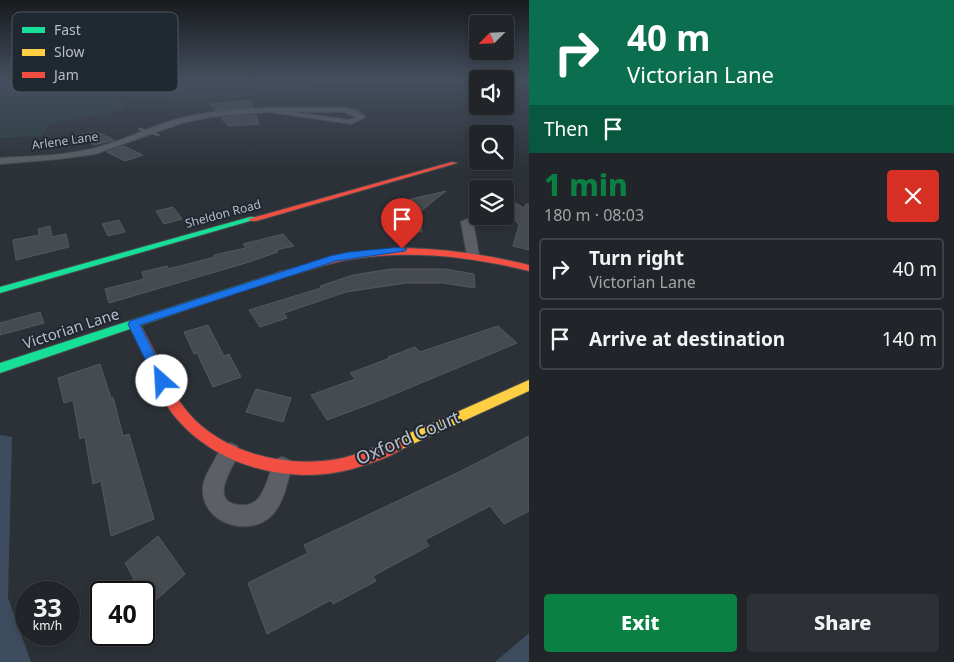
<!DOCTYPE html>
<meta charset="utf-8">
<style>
:root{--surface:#212529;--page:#2d3135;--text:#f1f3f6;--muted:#a2a5a8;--line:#3e4246;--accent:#0b8043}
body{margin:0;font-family:"Noto Sans",sans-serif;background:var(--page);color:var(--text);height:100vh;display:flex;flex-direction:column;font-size:19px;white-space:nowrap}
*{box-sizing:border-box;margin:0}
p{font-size:16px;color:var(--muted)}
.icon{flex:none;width:28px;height:28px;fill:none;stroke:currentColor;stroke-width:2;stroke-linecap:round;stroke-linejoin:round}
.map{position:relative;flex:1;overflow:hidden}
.panel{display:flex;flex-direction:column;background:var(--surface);width:425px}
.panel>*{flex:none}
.top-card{background:#0b6e4f;color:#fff;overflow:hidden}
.needle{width:32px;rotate:246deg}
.fabs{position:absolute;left:469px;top:15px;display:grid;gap:10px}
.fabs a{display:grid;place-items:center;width:45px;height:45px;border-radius:5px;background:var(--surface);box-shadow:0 2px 8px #0003,0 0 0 1px var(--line);font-size:25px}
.speed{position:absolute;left:15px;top:581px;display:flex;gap:10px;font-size:25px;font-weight:700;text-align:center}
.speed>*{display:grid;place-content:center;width:65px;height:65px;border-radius:50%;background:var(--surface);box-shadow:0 2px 8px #0003,0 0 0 1px var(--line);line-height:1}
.speed small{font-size:12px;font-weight:400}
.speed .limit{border:2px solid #111;border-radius:8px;background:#fff;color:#111}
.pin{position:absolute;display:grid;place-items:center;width:42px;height:42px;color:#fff;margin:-51px -21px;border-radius:50% 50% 50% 0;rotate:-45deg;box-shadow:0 0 5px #0007}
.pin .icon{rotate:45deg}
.me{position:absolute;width:55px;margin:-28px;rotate:334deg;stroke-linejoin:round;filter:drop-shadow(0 0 4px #0008)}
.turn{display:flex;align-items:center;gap:18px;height:105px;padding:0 15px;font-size:22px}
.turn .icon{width:65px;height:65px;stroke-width:2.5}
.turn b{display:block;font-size:35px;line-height:42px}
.then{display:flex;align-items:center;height:48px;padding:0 15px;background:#0003;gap:10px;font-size:19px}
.round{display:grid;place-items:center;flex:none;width:52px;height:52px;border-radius:5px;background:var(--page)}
.head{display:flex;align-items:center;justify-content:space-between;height:85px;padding:0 15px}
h1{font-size:30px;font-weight:800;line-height:38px;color:var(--accent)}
.action{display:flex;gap:10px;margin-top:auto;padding:10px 15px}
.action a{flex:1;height:58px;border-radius:5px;background:var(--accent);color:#fff;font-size:20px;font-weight:800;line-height:58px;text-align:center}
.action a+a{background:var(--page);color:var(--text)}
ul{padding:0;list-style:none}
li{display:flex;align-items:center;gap:15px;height:62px;margin:0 10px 8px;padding:0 5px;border:2px solid var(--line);border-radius:5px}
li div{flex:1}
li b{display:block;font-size:19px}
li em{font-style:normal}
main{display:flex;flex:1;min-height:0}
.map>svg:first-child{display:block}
</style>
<main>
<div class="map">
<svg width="529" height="662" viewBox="0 0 529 662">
<rect width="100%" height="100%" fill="#2c3137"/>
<path fill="#2c3e3f" d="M 0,80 L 98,80 L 127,109 L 50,124 L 41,136 L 0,138 Z
M 151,80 L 299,80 L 318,91 L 172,102 Z"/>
<path fill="#3d4d5f" d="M 0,435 L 12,437 L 8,598 L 31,662 L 0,662 Z
M 529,633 L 529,662 L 495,662 Z"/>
<path fill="#464b50" stroke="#54595f" d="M 251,100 L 253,107 L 215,110 L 211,104 Z
M 256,115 L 259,124 L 228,126 L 221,118 Z
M 95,132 L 97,132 L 114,140 L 94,145 L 78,135 Z
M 124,146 L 143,155 L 125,161 L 107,152 Z
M 446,191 L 420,212 L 422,232 L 394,229 L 393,213 L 411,199 Z
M 505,197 L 524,208 L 526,204 L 529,204 L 529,250 L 513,246 L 519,225 L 505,208 Z
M 173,207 L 182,219 L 164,224 L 156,211 Z
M 119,220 L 125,232 L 108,236 L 102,224 Z
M 50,226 L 52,237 L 66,234 L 69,247 L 16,260 L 13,240 L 39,235 L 38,229 Z
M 283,234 L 294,246 L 276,250 L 278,252 L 246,263 L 109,303 L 105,289 L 144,279 L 142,272 L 167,266 L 168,269 L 215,257 L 214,255 L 246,248 L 243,244 Z
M 391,269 L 445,269 L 474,274 L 475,288 L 443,283 L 406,283 L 346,292 L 284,313 L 287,318 L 260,327 L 249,310 L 321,288 L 320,286 L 353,275 Z
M 40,312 L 44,323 L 0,335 L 0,323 Z
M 208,325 L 224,356 L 229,354 L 241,377 L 213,387 L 197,353 L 194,354 L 184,332 Z
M 498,326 L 517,343 L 373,403 L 327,420 L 311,395 L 355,379 L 350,373 L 390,358 L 388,357 L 415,347 L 420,352 Z
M 100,364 L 111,398 L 113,397 L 123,436 L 129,434 L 154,519 L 111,536 L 101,481 L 93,484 L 85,437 L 80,439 L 73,400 L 64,403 L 58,378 Z
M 256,389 L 291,398 L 283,422 L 246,412 Z
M 529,436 L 529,511 L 504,524 L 490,506 L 425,540 L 429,546 L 373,576 L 376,581 L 333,604 L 331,600 L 267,634 L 248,583 L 308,553 L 304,545 L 461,471 Z
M 158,536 L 185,574 L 144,611 L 144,592 L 118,592 L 134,579 L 125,563 Z"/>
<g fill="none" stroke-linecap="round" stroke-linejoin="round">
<g stroke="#484c50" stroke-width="1">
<path id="lane" d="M 139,128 L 141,128 L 160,135 L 158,136 L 139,130 Z"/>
</g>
<g stroke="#484c50" stroke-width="2">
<path id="street" d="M 268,108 L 344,108 L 356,110 L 366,117 L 351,124 L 268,112 L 211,117 L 182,123 L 95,154 L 59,159 L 0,164 L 0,158 C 31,156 64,156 95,148 C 123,141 149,127 177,119 C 207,111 237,109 268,108 ZM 293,112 L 344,112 L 356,117 L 350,120 Z
M 467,219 L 473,222 L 479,255 L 473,259 L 467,255 L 461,222 Z
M 230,443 L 237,446 L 240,452 C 233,466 207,503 240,505 C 247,506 253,504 258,499 C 267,488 269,472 275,460 L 282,457 L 289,460 L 292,466 C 287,482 284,504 271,516 C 248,538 201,523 203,488 C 203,479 209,470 213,463 C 217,455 221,447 230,443 Z"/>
</g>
<g stroke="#484c50" stroke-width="2">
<path id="fast" d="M 250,217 L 256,217 L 257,219 L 0,293 L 0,287 Z
M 283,271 L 286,272 L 288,274 L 286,276 L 0,373 L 0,363 Z"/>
</g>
<g stroke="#484c50" stroke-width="2">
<path id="slow" d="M 529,380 L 529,391 L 404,448 L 399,450 L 394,448 L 392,444 L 394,440 Z"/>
</g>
<g stroke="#484c50" stroke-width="2">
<path id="jam" d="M 452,162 L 457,163 L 256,221 L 250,221 L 249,219 Z
M 406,248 C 448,249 488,255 529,265 L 529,271 C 468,256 408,249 346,260 C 325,264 304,272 283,277 L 278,274 L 280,272 C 321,260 362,251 406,248 Z
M 134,320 L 140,324 C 150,343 160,362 169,382 C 173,389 175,396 180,402 C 213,451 282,469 338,459 C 359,455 378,445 399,438 L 404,440 L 406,444 C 401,455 364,465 352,469 C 289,486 213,466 172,413 C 165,404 162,393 157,382 C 148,363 138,343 128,324 Z"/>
</g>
<use href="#lane" fill="#5c6066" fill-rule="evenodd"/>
<use href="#street" fill="#5c6066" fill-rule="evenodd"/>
<use href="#fast" fill="#16e098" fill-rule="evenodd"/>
<use href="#slow" fill="#ffcf43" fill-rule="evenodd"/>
<use href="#jam" fill="#f24e42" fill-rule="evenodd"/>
</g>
<linearGradient id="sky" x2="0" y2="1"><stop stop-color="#181b1e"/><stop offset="0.46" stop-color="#454e5e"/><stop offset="1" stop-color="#454e5e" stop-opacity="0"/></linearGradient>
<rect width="529" height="173" fill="url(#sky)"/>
<path fill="#1a73e8" stroke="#114b97" d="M 402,247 L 407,249 L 405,251 L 336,261 L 140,325 L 168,381 L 166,384 L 157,384 L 128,324 L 130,321 L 330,256 L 349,252 Z"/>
<g text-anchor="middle" stroke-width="4" stroke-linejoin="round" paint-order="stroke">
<g font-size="12" fill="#b7bec8" stroke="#202832">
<text transform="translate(65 141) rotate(-8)" y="4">Arlene Lane</text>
<text transform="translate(223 214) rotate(-15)" y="4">Sheldon Road</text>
</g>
<g font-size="15" fill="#b7bec8" stroke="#202832">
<text transform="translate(71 329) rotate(-18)" y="5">Victorian Lane</text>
</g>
<g font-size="18" fill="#b7bec8" stroke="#202832">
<text transform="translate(408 438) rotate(-23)" y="6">Oxford Court</text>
</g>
</g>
<rect x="12" y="12" width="166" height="80" rx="8" fill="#202832" stroke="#4d555f" stroke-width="1"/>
<rect x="22" y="27" width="23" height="6" fill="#16e098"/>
<rect x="22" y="49" width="23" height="7" fill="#ffcf43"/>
<rect x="22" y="72" width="23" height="6" fill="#f24e42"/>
<g font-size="14" fill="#b7bec8">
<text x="54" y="35">Fast</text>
<text x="54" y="57">Slow</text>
<text x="54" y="80">Jam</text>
</g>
</svg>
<div class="fabs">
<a><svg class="needle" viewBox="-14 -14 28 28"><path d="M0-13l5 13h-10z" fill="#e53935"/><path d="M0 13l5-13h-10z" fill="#a2a5a8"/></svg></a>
<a><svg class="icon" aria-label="sound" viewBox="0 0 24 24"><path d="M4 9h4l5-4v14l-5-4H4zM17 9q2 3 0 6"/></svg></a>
<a><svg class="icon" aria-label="search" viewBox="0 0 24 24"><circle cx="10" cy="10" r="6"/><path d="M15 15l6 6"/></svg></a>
<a><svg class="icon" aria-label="layers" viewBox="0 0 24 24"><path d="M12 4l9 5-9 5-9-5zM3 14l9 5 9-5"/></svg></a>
</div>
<div class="speed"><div>33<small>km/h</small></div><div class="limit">40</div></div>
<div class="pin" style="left:402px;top:249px;background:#d93025"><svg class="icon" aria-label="arrive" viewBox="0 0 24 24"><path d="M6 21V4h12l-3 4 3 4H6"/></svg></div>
<svg class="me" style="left:162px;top:381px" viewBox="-20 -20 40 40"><circle r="19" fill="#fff"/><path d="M0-13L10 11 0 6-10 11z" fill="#1a73e8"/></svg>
</div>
<section class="panel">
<div class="top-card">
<div class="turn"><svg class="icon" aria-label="right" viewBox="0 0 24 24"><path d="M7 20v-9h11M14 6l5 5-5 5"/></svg><div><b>40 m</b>Victorian Lane</div></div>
<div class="then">Then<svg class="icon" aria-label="arrive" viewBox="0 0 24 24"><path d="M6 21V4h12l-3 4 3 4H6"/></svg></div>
</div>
<div class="head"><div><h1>1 min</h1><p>180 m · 08:03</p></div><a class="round" style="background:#d93025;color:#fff"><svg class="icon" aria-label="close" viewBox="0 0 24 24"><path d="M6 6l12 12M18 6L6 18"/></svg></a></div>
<ul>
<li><svg class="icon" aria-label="right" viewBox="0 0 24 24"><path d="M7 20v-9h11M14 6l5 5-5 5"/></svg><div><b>Turn right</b><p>Victorian Lane</p></div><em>40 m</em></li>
<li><svg class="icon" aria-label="arrive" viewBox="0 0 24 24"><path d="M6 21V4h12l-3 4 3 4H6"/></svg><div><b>Arrive at destination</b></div><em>140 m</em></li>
</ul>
<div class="action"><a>Exit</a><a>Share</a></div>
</section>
</main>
